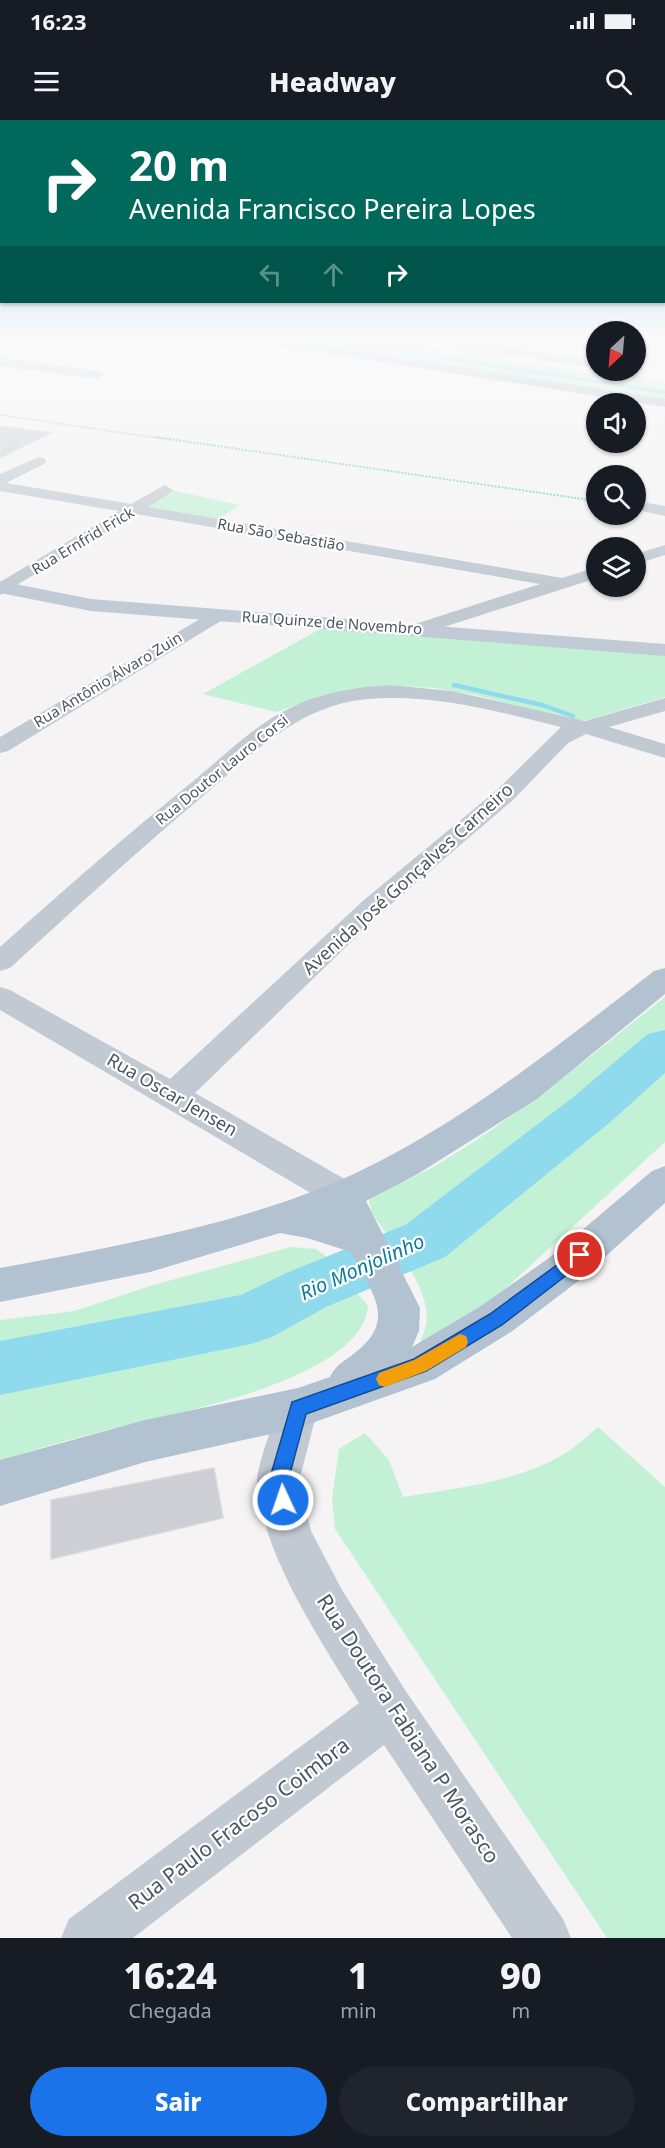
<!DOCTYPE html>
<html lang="pt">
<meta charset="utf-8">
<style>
:root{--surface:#171b24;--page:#20242c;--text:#f1f3f6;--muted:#9ea1a6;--accent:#1a73e8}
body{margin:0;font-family:"Noto Sans",sans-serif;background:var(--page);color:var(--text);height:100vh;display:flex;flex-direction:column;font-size:22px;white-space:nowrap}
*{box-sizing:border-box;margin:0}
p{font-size:20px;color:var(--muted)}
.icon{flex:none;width:33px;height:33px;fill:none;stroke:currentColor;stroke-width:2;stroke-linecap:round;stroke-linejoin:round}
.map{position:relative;height:1818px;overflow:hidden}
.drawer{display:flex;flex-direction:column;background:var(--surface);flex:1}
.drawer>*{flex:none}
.top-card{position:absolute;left:0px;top:0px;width:666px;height:183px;box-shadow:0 2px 4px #0004;background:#00695c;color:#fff;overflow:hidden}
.needle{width:39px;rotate:206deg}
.tools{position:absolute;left:586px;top:201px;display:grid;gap:12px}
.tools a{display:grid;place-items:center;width:60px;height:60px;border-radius:50%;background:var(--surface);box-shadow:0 2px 4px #0004;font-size:30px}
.pin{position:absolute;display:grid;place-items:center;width:51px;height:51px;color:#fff;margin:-26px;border:3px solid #fff;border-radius:50%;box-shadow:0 2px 6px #0007}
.me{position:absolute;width:66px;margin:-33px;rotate:357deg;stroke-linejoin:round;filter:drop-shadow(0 0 4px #0008)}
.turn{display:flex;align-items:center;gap:21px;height:126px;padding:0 30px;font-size:27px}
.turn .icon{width:78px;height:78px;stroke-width:2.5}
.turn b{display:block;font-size:42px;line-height:51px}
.lanes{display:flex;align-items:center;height:57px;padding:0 30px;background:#0003;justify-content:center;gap:30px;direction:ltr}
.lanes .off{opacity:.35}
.eta{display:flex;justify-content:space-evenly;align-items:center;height:102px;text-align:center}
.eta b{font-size:36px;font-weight:800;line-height:42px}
.primary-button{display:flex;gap:12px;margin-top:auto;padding:12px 30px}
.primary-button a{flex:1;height:69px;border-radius:36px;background:var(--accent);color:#fff;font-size:24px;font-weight:800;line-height:69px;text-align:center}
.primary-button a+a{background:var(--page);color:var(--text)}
.status{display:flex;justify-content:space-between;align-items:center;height:42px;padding:0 30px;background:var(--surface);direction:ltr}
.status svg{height:16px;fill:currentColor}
header{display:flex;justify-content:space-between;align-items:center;height:78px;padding:0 30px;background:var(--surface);font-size:27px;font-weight:800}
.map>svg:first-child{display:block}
</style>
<div class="status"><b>16:23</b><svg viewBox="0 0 49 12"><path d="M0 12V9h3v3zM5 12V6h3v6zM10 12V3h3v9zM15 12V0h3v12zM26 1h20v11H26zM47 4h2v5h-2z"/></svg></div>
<header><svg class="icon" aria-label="menu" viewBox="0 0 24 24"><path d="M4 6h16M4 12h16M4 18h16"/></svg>Headway<svg class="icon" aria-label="search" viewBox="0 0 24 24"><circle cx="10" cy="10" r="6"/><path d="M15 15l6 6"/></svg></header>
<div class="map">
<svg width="665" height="1818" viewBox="0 0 665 1818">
<rect width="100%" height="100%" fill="#f5f3f3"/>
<path fill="#c3f1d5" d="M 262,215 L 337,215 L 665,264 L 665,280 Z
M 171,370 L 239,385 L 214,402 L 144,387 Z
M 320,509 L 430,515 L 665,535 L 665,577 L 587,600 L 571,600 L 476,575 L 435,568 L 396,566 L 351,569 L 320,576 L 277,592 L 203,574 Z
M 665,877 L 665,1022 L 494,1179 L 420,1223 C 422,1217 425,1211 426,1205 C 433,1171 390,1119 372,1093 L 369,1081 L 375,1075 C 398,1064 423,1054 445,1040 C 523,992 593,934 665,877 Z
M 291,1127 L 316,1129 L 327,1137 L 368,1186 C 362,1258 182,1292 124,1306 C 82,1316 41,1327 0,1341 L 0,1200 L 74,1191 L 150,1166 Z
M 598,1307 L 665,1367 L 665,1818 L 607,1818 L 335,1409 L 332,1379 L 339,1329 L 365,1313 L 389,1340 L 403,1377 C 458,1368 521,1362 569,1331 C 579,1324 588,1315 598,1307 Z"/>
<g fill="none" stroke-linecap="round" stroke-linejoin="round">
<path stroke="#90daee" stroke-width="3" d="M 294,215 L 665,272"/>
<path stroke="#90daee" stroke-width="4.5" d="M 454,565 L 542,585 L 573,596"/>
<path fill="#90daee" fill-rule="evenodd" d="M 665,910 L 665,953 L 608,1004 L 445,1137 L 326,1187 L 272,1217 L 251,1224 L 0,1275 L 0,1221 L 241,1175 L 286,1153 L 405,1105 L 572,978 L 648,914 Z"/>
</g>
<path fill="#cdcfd5" stroke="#d7d9de" stroke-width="1.5" d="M 0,306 L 51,313 L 0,338 Z
M 214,1348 L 223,1398 L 51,1439 L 51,1380 Z"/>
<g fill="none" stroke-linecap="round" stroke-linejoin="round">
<path stroke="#7ad0a6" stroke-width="1.5" stroke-dasharray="1.5 1.5" stroke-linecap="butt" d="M 0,295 L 165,319"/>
<path stroke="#7ad0a6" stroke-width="2" stroke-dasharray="2 1.5" stroke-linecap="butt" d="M 155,317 L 597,381"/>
<path fill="#c1cad2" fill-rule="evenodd" d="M 0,238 L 98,251 L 104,255 L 98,259 L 0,246 Z
M 39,337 L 44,338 L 46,341 L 44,344 L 6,363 L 131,384 L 165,365 L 173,370 L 170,373 L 148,387 L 562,458 L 597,447 L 597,458 L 419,515 L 409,509 L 412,505 L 540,464 L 136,394 L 0,475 L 0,462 L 119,391 L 0,371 L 0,354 Z
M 647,383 L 665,386 L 665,396 L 641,391 L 639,388 L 641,385 Z
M 665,425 L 665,435 L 636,444 L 636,434 Z
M 217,489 L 226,495 L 224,499 L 8,631 L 0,633 L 0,617 Z
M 389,565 L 452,571 L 585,601 L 665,578 L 665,591 L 609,607 L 665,624 L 665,638 L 586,614 L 568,623 L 513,680 L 382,792 L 195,973 L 355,1065 L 360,1075 L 355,1085 L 343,1089 L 331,1085 L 0,890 L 0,867 L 10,870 L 170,959 L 364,780 L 497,670 L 561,607 C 496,591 427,572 360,580 C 294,588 245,641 196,682 C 133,735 71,792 10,848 L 0,851 L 0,827 C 65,769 130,712 197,658 C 227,633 257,603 292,587 C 323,572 356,567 389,565 Z
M 298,1269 L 312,1275 L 318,1288 L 299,1361 L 311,1411 L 342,1470 L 407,1573 L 563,1799 L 571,1818 L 512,1818 L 384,1625 L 133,1818 L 61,1818 L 69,1799 L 359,1583 C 321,1521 263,1436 257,1363 C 256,1347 277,1291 284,1275 Z"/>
<path fill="#c1cad2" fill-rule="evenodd" d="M 394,215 L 422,215 L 597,240 L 597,248 L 400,219 Z
M 615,250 L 632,250 L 643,258 L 636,262 Z"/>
<path fill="#c1cbd6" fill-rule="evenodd" d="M 0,461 L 91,479 L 665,524 L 665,536 L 91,491 L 0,473 Z"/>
<path fill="#b3c2d1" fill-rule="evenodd" d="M 233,215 L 259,215 L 665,279 L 665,287 L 239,219 Z
M 665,848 L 665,874 L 537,979 L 416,1055 L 366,1081 L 420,1188 L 419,1211 L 412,1227 L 481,1186 L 549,1138 L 652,1051 L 665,1046 L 665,1083 L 577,1162 L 511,1212 L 435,1259 L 298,1308 L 145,1342 L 0,1386 L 0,1340 L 145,1300 L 298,1268 L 330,1257 C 336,1244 345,1241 356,1232 C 399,1198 369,1170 351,1132 L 307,1118 L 280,1113 L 150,1152 L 0,1182 L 0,1148 C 111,1127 224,1108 329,1065 C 448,1015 553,929 654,851 Z"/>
</g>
<linearGradient id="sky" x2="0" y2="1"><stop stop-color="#85c3ea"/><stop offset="0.46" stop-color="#fafafa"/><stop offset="1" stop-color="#fafafa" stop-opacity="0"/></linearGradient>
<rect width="665" height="469" fill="url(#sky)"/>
<path fill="#1a73e8" stroke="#114b97" stroke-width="1.5" d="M 580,1128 L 586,1130 L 589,1135 L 586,1140 L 502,1205 L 426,1251 L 306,1294 L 288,1361 L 292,1380 L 290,1387 L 283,1389 L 276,1387 L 269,1361 L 292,1282 L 414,1239 L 490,1194 Z"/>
<path fill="#f59e0b" d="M 460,1214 L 466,1216 L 468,1222 L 466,1227 L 426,1251 L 385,1267 L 379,1265 L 376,1259 L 379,1253 L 414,1240 Z"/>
<g text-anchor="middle" stroke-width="4.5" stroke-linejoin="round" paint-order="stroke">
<g font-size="15" fill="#4a5661" stroke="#fff">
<text transform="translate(281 415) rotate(10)" y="5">Rua São Sebastião</text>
<text transform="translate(83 421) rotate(-31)" y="5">Rua Ernfrid Frick</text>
<text transform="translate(332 503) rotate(4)" y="5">Rua Quinze de Novembro</text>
<text transform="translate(108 560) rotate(-31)" y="5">Rua Antônio Álvaro Zuin</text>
<text transform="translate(222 650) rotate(-39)" y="5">Rua Doutor Lauro Corsi</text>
</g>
<g font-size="18" fill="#4a5661" stroke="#fff">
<text transform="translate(408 759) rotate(-42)" y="6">Avenida José Gonçalves Carneiro</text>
<text transform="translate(172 975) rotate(30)" y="6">Rua Oscar Jensen</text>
</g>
<g font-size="20" font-style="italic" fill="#0c7c9b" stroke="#fff">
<text transform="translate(362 1147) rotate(-24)" y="7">Rio Monjolinho</text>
</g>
<g font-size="21" fill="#4a5661" stroke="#fff">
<text transform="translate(408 1609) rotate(57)" y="7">Rua Doutora Fabiana P Morasco</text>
<text transform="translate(239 1704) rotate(-37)" y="7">Rua Paulo Fracoso Coimbra</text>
</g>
</g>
</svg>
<div class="tools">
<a><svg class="needle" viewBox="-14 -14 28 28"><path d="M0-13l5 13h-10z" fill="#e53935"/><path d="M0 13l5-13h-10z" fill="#9ea1a6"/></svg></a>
<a><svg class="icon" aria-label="sound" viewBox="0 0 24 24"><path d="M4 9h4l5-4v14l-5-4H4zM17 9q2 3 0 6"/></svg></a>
<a><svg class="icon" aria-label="search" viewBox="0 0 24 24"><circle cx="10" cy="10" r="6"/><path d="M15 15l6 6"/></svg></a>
<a><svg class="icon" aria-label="layers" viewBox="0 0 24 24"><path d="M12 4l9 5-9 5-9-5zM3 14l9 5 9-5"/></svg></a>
</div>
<div class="pin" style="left:580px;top:1135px;background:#d93025"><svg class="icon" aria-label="arrive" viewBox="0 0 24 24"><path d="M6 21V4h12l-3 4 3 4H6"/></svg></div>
<svg class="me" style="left:283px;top:1380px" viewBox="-20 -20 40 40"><circle r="17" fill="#1a73e8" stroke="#fff" stroke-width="3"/><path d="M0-11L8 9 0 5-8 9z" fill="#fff"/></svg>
<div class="top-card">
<div class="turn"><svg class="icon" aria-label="right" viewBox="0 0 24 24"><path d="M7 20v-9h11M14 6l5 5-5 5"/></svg><div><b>20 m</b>Avenida Francisco Pereira Lopes</div></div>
<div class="lanes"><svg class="icon off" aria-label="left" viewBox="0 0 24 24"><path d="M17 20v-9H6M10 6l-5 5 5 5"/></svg><svg class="icon off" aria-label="ahead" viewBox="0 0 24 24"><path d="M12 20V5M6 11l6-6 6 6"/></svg><svg class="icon" aria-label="right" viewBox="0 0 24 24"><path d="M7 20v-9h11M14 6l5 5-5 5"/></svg></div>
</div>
</div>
<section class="drawer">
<div class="eta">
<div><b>16:24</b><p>Chegada</p></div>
<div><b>1</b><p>min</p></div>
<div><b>90</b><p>m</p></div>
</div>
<div class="primary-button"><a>Sair</a><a>Compartilhar</a></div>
</section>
